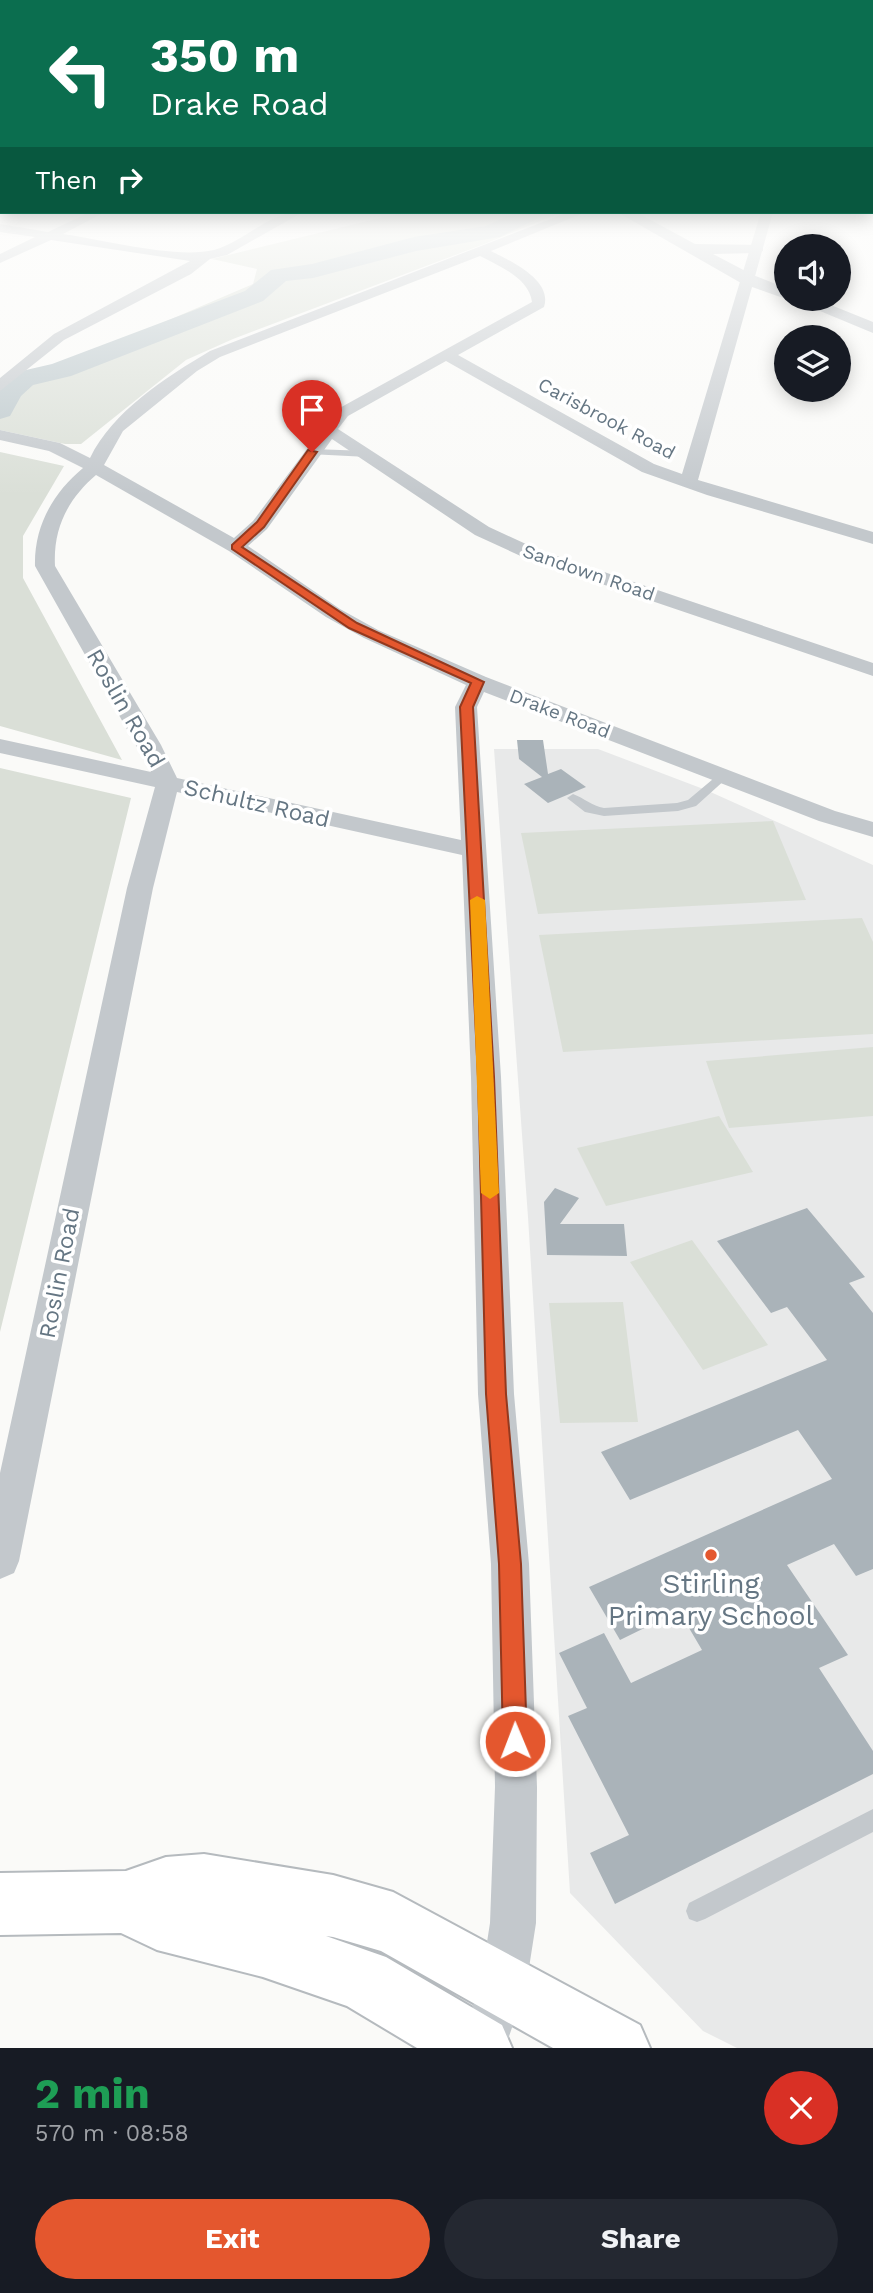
<!DOCTYPE html>
<meta charset="utf-8">
<style>
:root{--surface:#171b24;--page:#242831;--text:#f1f3f6;--muted:#9ea1a6;--accent:#e4572e}
body{margin:0;font-family:"Work Sans",sans-serif;background:var(--page);color:var(--text);height:100vh;display:flex;flex-direction:column;font-size:26px;white-space:nowrap}
*{box-sizing:border-box;margin:0}
p{font-size:23px;color:var(--muted)}
.icon{flex:none;width:38px;height:38px;fill:none;stroke:currentColor;stroke-width:2;stroke-linecap:round;stroke-linejoin:round}
.map{position:relative;height:2048px;overflow:hidden}
.details{display:flex;flex-direction:column;background:var(--surface);flex:1}
.details>*{flex:none}
.hud{position:absolute;left:0px;top:0px;width:873px;height:214px;box-shadow:0 4px 18px #0003;background:#0b6e4f;color:#fff;overflow:hidden}
.tools{position:absolute;left:774px;top:234px;display:grid;gap:14px}
.tools a{display:grid;place-items:center;width:77px;height:77px;border-radius:50%;background:var(--surface);box-shadow:0 4px 18px #0003;font-size:35px}
.pin{position:absolute;display:grid;place-items:center;width:60px;height:60px;color:#fff;margin:-72px -30px;border-radius:50% 50% 50% 0;rotate:-45deg;box-shadow:0 0 7px #0007}
.pin .icon{rotate:45deg}
.me{position:absolute;width:77px;margin:-38px;rotate:359deg;stroke-linejoin:round;filter:drop-shadow(0 0 5px #0008)}
.turn{display:flex;align-items:center;gap:24px;height:147px;padding:0 35px;font-size:32px}
.turn .icon{width:91px;height:91px;stroke-width:2.5}
.turn b{display:block;font-size:49px;line-height:60px}
.then{display:flex;align-items:center;height:66px;padding:0 35px;background:#0003;gap:14px;font-size:26px}
.round{display:grid;place-items:center;flex:none;width:74px;height:74px;border-radius:37px;background:var(--page)}
.headline{display:flex;align-items:center;justify-content:space-between;height:119px;padding:0 35px}
h1{font-size:42px;font-weight:700;line-height:52px;color:#1e9e55}
.primary-button{display:flex;gap:14px;margin-top:auto;padding:14px 35px}
.primary-button a{flex:1;height:80px;border-radius:42px;background:var(--accent);color:#fff;font-size:28px;font-weight:700;line-height:80px;text-align:center}
.primary-button a+a{background:var(--page);color:var(--text)}
.map>svg:first-child{display:block}
</style>
<div class="map">
<svg width="873" height="2048" viewBox="0 0 873 2048">
<rect width="100%" height="100%" fill="#fafaf8"/>
<path fill="#e8e9e9" d="M 494,749 L 598,749 L 706,790 L 873,865 L 873,2048 L 737,2048 L 703,2031 L 570,1893 L 528,1217 Z"/>
<path fill="#dadfd7" d="M 419,212 L 562,212 L 487,243 L 233,339 L 186,360 L 81,444 L 65,444 L 0,430 L 0,393 L 18,378 L 155,326 L 253,284 L 257,269 L 212,259 L 388,216 Z
M 0,452 L 64,466 L 23,536 L 23,578 L 122,760 L 0,726 Z
M 0,768 L 131,798 L 0,1332 Z
M 773,821 L 806,900 L 538,914 L 521,833 Z
M 862,918 L 873,942 L 873,1034 L 563,1052 L 539,935 Z
M 873,1047 L 873,1116 L 729,1128 L 706,1061 Z
M 719,1116 L 753,1172 L 606,1206 L 577,1148 Z
M 692,1240 L 768,1345 L 703,1370 L 630,1262 Z
M 623,1302 L 638,1422 L 560,1423 L 549,1303 Z"/>
<g fill="none" stroke-linecap="round" stroke-linejoin="round">
<path fill="#bbc7cb" fill-rule="evenodd" d="M 516,212 L 544,212 L 541,217 L 500,237 L 416,251 L 313,278 L 286,281 L 263,301 L 71,376 L 33,385 L 21,396 L 10,416 L 0,419 L 0,385 L 13,373 L 52,364 L 245,291 L 271,270 L 312,264 L 414,237 L 486,226 Z"/>
</g>
<path fill="#aab3b9" d="M 517,740 L 543,740 L 548,774 L 561,769 L 586,787 L 548,803 L 524,784 L 542,777 L 519,759 Z
M 555,1188 L 579,1198 L 560,1224 L 624,1224 L 627,1256 L 547,1255 L 544,1202 Z
M 807,1208 L 865,1277 L 849,1283 L 873,1313 L 873,1569 L 856,1576 L 834,1544 L 787,1565 L 848,1655 L 819,1668 L 873,1751 L 873,1774 L 615,1904 L 590,1853 L 629,1835 L 568,1716 L 587,1708 L 559,1653 L 604,1633 L 631,1683 L 702,1650 L 679,1611 L 620,1640 L 589,1587 L 832,1479 L 798,1430 L 630,1500 L 601,1452 L 827,1360 L 787,1307 L 771,1313 L 717,1241 Z"/>
<g fill="none" stroke-linecap="round" stroke-linejoin="round">
<g stroke="#b5babe" stroke-width="4">
<path id="primary" d="M 204,1854 L 333,1875 L 393,1892 L 640,2025 L 650,2048 L 553,2048 L 381,1951 L 333,1937 L 326,1936 L 386,1957 L 502,2025 L 512,2048 L 417,2048 L 347,2006 L 263,1977 L 157,1950 L 121,1933 L 0,1935 L 0,1873 L 126,1871 L 166,1857 Z"/>
</g>
<path fill="#c3c8cc" fill-rule="evenodd" d="M 312,449 L 368,451 L 372,454 L 368,457 L 309,454 L 309,450 Z
M 723,773 L 729,776 L 727,778 L 696,806 L 678,811 L 604,816 L 585,812 L 567,798 L 573,794 C 584,798 592,806 604,808 L 677,803 L 688,800 L 719,774 Z
M 873,1809 L 873,1832 L 705,1919 L 697,1922 L 689,1919 L 686,1911 L 689,1903 Z"/>
<path fill="#c3c8cc" fill-rule="evenodd" d="M 90,212 L 105,212 L 63,234 C 105,240 175,259 214,250 C 245,242 270,210 303,212 L 227,255 L 210,259 L 191,274 L 64,340 L 0,391 L 0,378 L 54,334 L 190,261 L 51,240 L 0,263 L 0,254 L 35,237 L 0,232 L 0,224 L 48,232 Z
M 569,212 L 586,212 L 491,251 C 510,261 553,280 544,307 L 458,355 L 654,464 L 682,474 L 761,212 L 773,212 L 698,480 L 873,532 L 873,544 L 707,495 L 642,472 L 446,361 L 348,416 L 338,429 L 489,527 L 539,550 L 873,663 L 873,676 L 525,558 L 475,535 L 332,439 L 267,529 L 248,546 L 340,609 L 378,630 L 486,677 L 835,811 L 873,822 L 873,837 L 819,821 L 484,692 L 477,707 L 501,1077 L 514,1394 L 529,1564 L 537,1787 L 536,1923 L 526,1987 L 505,2048 L 457,2048 L 480,1987 L 490,1923 L 495,1787 L 491,1564 L 478,1394 L 471,1077 L 462,855 L 177,792 L 153,888 L 19,1561 L 14,1573 L 0,1579 L 0,1473 L 127,888 L 155,787 L 0,753 L 0,739 L 151,772 L 35,566 C 34,526 53,493 83,468 L 49,451 L 0,440 L 0,430 L 60,443 L 90,458 C 113,411 165,378 210,351 ZM 480,256 C 499,266 529,278 532,302 L 336,410 L 253,521 L 234,538 L 104,465 L 123,431 L 197,371 L 220,357 ZM 96,475 L 229,551 L 326,617 L 364,638 L 466,685 L 455,707 L 461,840 L 177,778 L 161,745 L 55,566 C 53,528 68,499 96,475 Z"/>
<path fill="#c3c8cc" fill-rule="evenodd" d="M 617,212 L 636,212 L 695,244 L 763,245 L 763,251 L 757,253 L 713,254 L 753,275 L 786,288 L 786,299 L 741,283 Z
M 791,299 L 816,299 L 873,322 L 873,333 Z"/>
<use href="#primary" fill="#fff" fill-rule="evenodd"/>
</g>
<linearGradient id="sky" x2="0" y2="1"><stop stop-color="#96bcdc"/><stop offset="0.42" stop-color="#fdfdfc"/><stop offset="1" stop-color="#fdfdfc" stop-opacity="0"/></linearGradient>
<rect width="873" height="496" fill="url(#sky)"/>
<path fill="#e4572e" stroke="#94391e" stroke-width="2" d="M 308,450 L 317,452 L 264,527 L 242,547 L 357,623 L 484,682 L 473,707 L 494,1077 L 506,1394 L 521,1564 L 527,1741 L 523,1750 L 515,1753 L 506,1750 L 503,1741 L 499,1564 L 486,1394 L 478,1077 L 460,707 L 471,683 L 349,628 L 232,549 L 232,545 L 257,522 Z"/>
<path fill="#f59e0b" d="M 477,896 L 485,900 L 499,1193 L 490,1199 L 481,1193 L 470,900 Z"/>
<circle fill="#e4572e" stroke="#fff" stroke-width="2.5" cx="711" cy="1555" r="7"/>
<g text-anchor="middle" stroke-width="7" stroke-linejoin="round" paint-order="stroke">
<g font-size="19" fill="#657683" stroke="#fff">
<text transform="translate(607 418) rotate(28)" y="7">Carisbrook Road</text>
<text transform="translate(589 572) rotate(19)" y="7">Sandown Road</text>
<text transform="translate(560 713) rotate(21)" y="7">Drake Road</text>
</g>
<g font-size="23" fill="#657683" stroke="#fff">
<text transform="translate(126 708) rotate(60)" y="8">Roslin Road</text>
<text transform="translate(257 803) rotate(13)" y="8">Schultz Road</text>
<text transform="translate(59 1273) rotate(-79)" y="8">Roslin Road</text>
</g>
<g font-size="28" fill="#657683" stroke="#fff">
<text x="711" y="1593">Stirling<tspan x="711" dy="32">Primary School</tspan></text>
</g>
</g>
</svg>
<div class="tools">
<a><svg class="icon" aria-label="sound" viewBox="0 0 24 24"><path d="M4 9h4l5-4v14l-5-4H4zM17 9q2 3 0 6"/></svg></a>
<a><svg class="icon" aria-label="layers" viewBox="0 0 24 24"><path d="M12 4l9 5-9 5-9-5zM3 14l9 5 9-5"/></svg></a>
</div>
<div class="pin" style="left:312px;top:452px;background:#d93025"><svg class="icon" aria-label="arrive" viewBox="0 0 24 24"><path d="M6 21V4h12l-3 4 3 4H6"/></svg></div>
<svg class="me" style="left:515px;top:1741px" viewBox="-20 -20 40 40"><circle r="17" fill="#e4572e" stroke="#fff" stroke-width="3"/><path d="M0-11L8 9 0 5-8 9z" fill="#fff"/></svg>
<div class="hud">
<div class="turn"><svg class="icon" aria-label="left" viewBox="0 0 24 24"><path d="M17 20v-9H6M10 6l-5 5 5 5"/></svg><div><b>350 m</b>Drake Road</div></div>
<div class="then">Then<svg class="icon" aria-label="right" viewBox="0 0 24 24"><path d="M7 20v-9h11M14 6l5 5-5 5"/></svg></div>
</div>
</div>
<section class="details">
<div class="headline"><div><h1>2 min</h1><p>570 m · 08:58</p></div><a class="round" style="background:#d93025;color:#fff"><svg class="icon" aria-label="close" viewBox="0 0 24 24"><path d="M6 6l12 12M18 6L6 18"/></svg></a></div>
<div class="primary-button"><a>Exit</a><a>Share</a></div>
</section>
